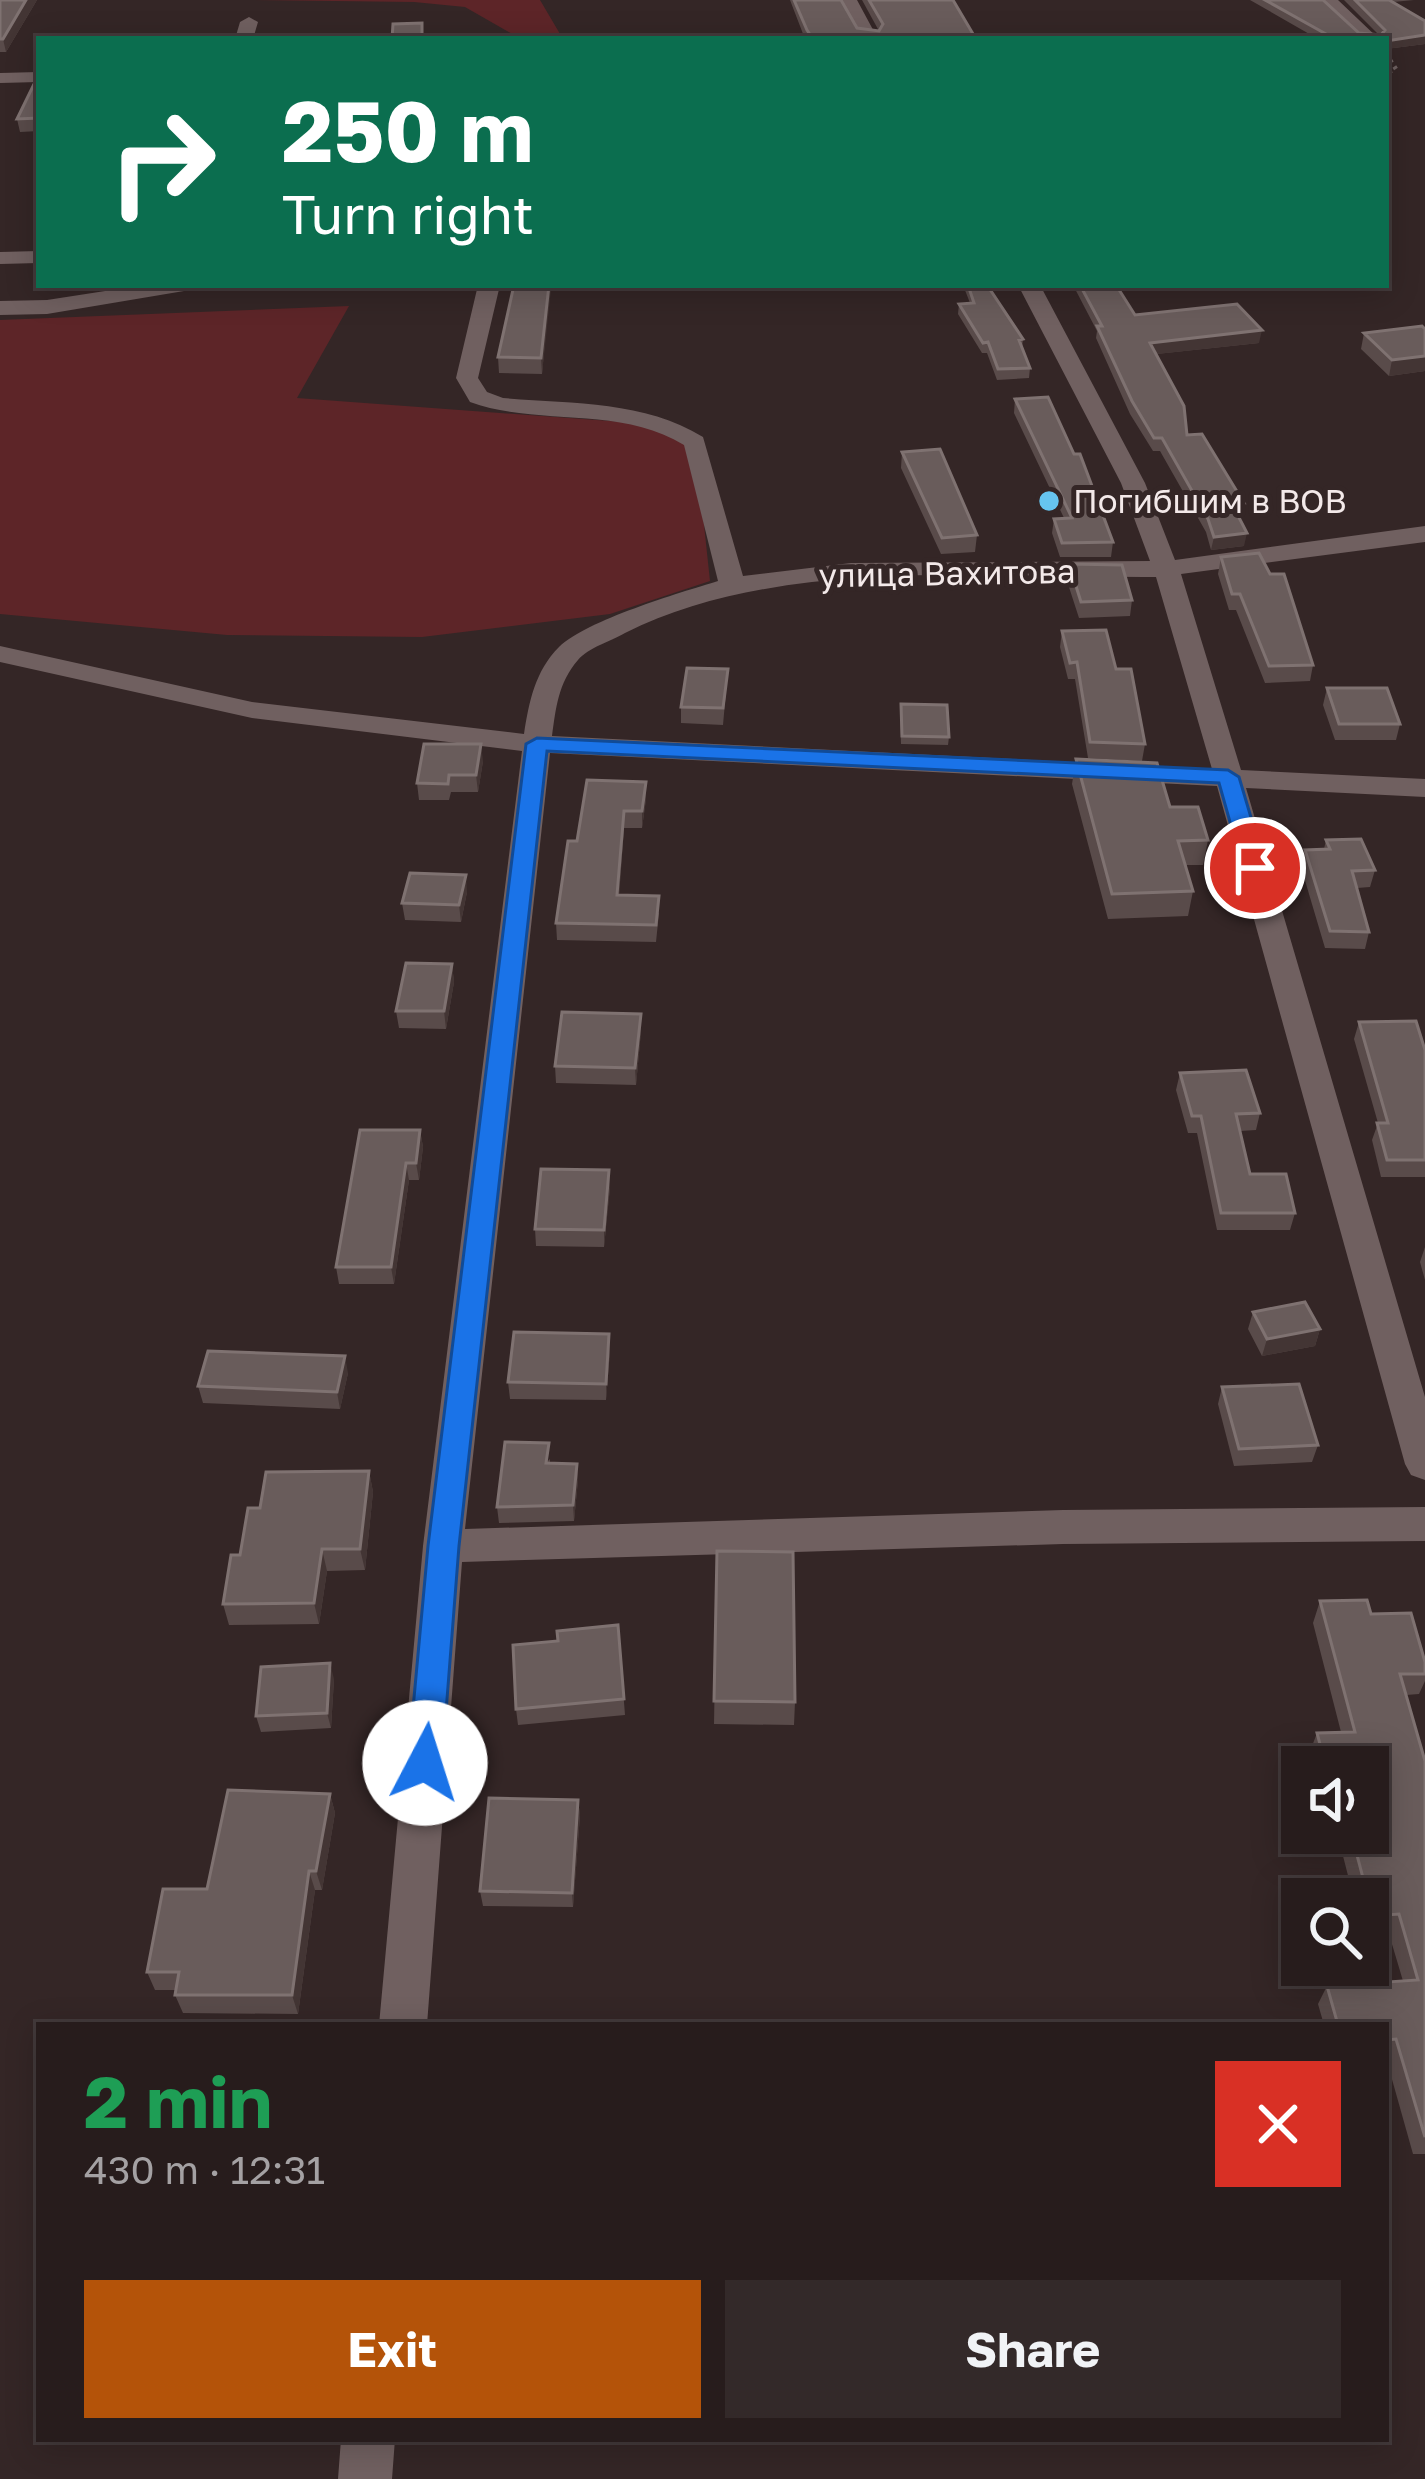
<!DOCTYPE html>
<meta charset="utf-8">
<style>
:root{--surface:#271c1c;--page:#332929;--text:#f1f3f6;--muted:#a4a1a3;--line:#433a3b;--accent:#b45309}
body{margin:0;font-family:"Golos Text",sans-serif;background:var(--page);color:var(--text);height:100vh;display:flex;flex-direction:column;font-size:45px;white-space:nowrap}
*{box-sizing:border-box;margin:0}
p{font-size:39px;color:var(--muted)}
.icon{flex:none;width:66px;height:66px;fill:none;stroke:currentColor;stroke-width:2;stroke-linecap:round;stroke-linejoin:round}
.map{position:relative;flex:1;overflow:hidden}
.side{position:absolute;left:36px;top:2022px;width:1353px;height:420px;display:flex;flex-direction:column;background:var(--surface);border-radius:0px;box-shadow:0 6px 30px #0003,0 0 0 3px var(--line)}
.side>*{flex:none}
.hud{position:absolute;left:36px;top:36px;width:1353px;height:252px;border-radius:0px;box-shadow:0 6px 30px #0003,0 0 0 3px var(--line);background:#0b6e4f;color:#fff;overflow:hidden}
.controls{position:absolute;left:1281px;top:1746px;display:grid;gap:24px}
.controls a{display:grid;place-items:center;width:108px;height:108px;border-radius:0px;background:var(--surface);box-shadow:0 6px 30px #0003,0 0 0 3px var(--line);font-size:60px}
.pin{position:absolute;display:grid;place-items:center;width:102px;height:102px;color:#fff;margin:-51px;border:6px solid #fff;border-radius:50%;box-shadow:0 3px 12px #0007}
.me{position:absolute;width:132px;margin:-66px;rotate:5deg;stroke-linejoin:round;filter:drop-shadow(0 0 9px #0008)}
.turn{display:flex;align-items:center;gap:42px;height:252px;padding:0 48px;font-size:54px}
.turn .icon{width:156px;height:156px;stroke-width:2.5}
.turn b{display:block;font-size:84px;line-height:102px}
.round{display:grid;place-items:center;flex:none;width:126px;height:126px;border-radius:0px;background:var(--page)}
.overview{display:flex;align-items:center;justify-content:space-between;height:204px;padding:0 48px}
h1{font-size:72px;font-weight:700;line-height:90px;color:#1e9e55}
.action{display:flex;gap:24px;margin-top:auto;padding:24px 48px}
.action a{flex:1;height:138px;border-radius:0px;background:var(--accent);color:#fff;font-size:48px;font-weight:700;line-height:138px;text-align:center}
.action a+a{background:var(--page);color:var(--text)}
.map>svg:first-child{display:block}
</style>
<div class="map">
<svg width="1425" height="2479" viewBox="0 0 1425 2479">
<rect width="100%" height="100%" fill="#342626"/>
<path fill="#5d2528" d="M 251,0 L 540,0 L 563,39 L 521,39 L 465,7 L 414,2 Z
M 349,306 L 297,398 L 651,424 L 685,444 L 702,506 L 710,581 L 610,614 L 422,637 L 227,635 L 0,614 L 0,320 Z"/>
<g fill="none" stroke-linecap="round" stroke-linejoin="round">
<path stroke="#6f6262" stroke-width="4.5" stroke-dasharray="3 4.5" stroke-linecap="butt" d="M 1386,54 L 1396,69 L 1386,73"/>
<path fill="#706060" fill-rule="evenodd" d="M 839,0 L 857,0 L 878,39 L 860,39 Z
M 1319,0 L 1338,0 L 1379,39 L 1360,39 Z
M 249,17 L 258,22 L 253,39 L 235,39 L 240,22 Z
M 39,72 L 39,82 L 0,83 L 0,73 Z
M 39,251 L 39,263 L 0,264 L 0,252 Z
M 144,285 L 195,285 L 184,291 L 47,314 L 0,315 L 0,301 L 47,300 Z
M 478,285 L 500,285 L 478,378 L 487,392 L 503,398 C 571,404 643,400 703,437 L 743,576 L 851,563 L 1150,561 L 1121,483 L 1018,285 L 1040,285 L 1145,483 L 1175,560 L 1425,526 L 1425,542 L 1181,574 L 1241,770 L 1425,779 L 1425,797 L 1246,788 L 1425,1397 L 1425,1480 L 1411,1475 L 1405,1464 L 1217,786 L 550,753 L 465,1529 L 1063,1510 L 1425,1507 L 1425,1541 L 1063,1544 L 462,1562 L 427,2025 L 379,2025 L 423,1546 L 522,751 L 252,718 L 0,662 L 0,646 L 252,702 L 524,734 C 529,702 535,671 559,647 C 587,620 679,593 718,581 L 684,445 C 618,405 539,427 470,402 L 456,378 ZM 1156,577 L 1212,769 L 552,736 C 556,708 558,683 578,660 C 588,648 611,641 625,633 C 778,556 988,578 1156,577 Z
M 341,2439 L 395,2439 L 392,2479 L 338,2479 Z"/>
</g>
<path fill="#594b4a" d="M 0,0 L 37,0 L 6,52 L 0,52 Z
M 790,0 L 841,0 L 857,28 L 879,31 L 862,0 L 953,0 L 976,39 L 805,39 Z
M 1250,0 L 1323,0 L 1359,33 L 1379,35 L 1344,0 L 1414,0 L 1393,2 L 1425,21 L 1425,44 L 1386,49 L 1386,39 L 1318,39 Z
M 39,81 L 39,131 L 20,132 L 17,119 Z
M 514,285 L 550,285 L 542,374 L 499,373 L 498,357 Z
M 963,285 L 987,285 L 1023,339 L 1022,348 L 1030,368 L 1029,378 L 997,380 L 987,353 L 982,353 L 958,314 L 959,304 L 970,303 Z
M 1073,285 L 1116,285 L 1135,315 L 1259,343 L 1156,354 L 1187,435 L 1244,503 L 1241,516 L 1238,516 L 1244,546 L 1211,550 L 1206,532 L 1160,451 L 1153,451 L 1130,414 L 1096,338 L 1097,331 Z
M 1425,329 L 1425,371 L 1389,376 L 1361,349 L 1364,333 Z
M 1015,399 L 1074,454 L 1113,542 L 1111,557 L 1060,557 L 1052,533 L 1054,519 L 1064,518 L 1014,413 Z
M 902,452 L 977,535 L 975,552 L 941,554 L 901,468 Z
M 1221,557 L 1313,665 L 1310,681 L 1265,683 L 1236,610 L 1229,610 L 1218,574 Z
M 1069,564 L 1132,600 L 1130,616 L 1079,618 L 1067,581 Z
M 1062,631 L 1145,744 L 1142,761 L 1088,758 L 1075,679 L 1068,679 L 1060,647 Z
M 728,669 L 723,725 L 681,723 L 681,707 Z
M 1327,688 L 1400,724 L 1396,740 L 1335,740 L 1323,705 Z
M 900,712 L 949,737 L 948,745 L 901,744 Z
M 1076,759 L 1170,807 L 1208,840 L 1203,865 L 1186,865 L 1193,891 L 1188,916 L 1108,919 L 1072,784 Z
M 483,761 L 478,792 L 451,792 L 449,800 L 419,800 L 417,783 Z
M 587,780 L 646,799 L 642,828 L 624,828 L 619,895 L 659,913 L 656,942 L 557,940 L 556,923 L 577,841 Z
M 1326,840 L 1375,870 L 1370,887 L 1357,888 L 1369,932 L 1365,949 L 1325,948 L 1301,867 L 1305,850 L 1324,849 Z
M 467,892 L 461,922 L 405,920 L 402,903 Z
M 452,964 L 454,982 L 446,1029 L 399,1028 L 396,1011 Z
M 641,1014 L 641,1031 L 636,1085 L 556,1083 L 555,1066 Z
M 1359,1022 L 1425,1050 L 1425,1177 L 1381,1177 L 1372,1140 L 1378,1123 L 1354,1039 Z
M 1180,1073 L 1260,1113 L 1256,1130 L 1240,1131 L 1250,1174 L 1295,1213 L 1290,1230 L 1217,1230 L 1197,1133 L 1188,1133 L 1176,1090 Z
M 420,1130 L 423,1147 L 419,1180 L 409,1180 L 394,1284 L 339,1284 L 336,1267 Z
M 610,1187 L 604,1247 L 536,1246 L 535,1229 Z
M 1425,1247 L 1425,1280 L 1420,1262 Z
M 1253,1312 L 1320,1329 L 1315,1346 L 1262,1356 L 1248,1329 Z
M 610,1351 L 606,1400 L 510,1399 L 508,1382 Z
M 348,1373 L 340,1409 L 203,1403 L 198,1386 Z
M 1222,1387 L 1318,1445 L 1312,1462 L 1234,1466 L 1218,1404 Z
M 550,1459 L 550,1463 L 577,1464 L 578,1480 L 574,1521 L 499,1523 L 497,1507 Z
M 369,1471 L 373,1492 L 365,1570 L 327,1571 L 319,1624 L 229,1625 L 223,1604 L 240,1555 L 260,1508 Z
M 717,1551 L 795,1702 L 794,1725 L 714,1724 Z
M 1320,1601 L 1371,1614 L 1425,1662 L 1425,1681 L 1419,1694 L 1406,1695 L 1425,1761 L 1425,2154 L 1413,2154 L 1386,2058 L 1386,2025 L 1324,2025 L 1318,2004 L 1327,1986 L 1403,1981 L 1389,1934 L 1368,1935 L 1368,1899 L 1354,1899 L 1343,1856 L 1312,1857 L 1306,1833 L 1368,1833 L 1368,1767 L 1312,1767 L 1309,1754 L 1317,1733 L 1341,1732 L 1313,1623 Z
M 618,1625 L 625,1715 L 518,1725 L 516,1709 L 558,1641 Z
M 334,1679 L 331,1728 L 261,1732 L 256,1716 Z
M 330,1794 L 335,1813 L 322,1890 L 315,1890 L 298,2014 L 183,2013 L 175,1995 L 176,1990 L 155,1990 L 147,1972 L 207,1889 Z
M 578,1800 L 580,1815 L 573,1907 L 483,1906 L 480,1891 Z"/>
<path fill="#433534" d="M 26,0 L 37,0 L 6,52 L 3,39 Z
M 1425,35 L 1425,44 L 1386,49 L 1386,41 Z
M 549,285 L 550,285 L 551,289 L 542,374 L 541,358 Z
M 1262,330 L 1259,343 L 1148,355 L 1150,343 Z
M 1425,356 L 1425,371 L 1389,376 L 1392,360 Z
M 1247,533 L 1244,546 L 1211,550 L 1214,537 Z
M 481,744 L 483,761 L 478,792 L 476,775 Z
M 646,782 L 646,799 L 642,828 L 642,811 Z
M 624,811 L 624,828 L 618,912 L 617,895 Z
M 466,875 L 467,892 L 461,922 L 459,905 Z
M 452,964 L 454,982 L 446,1029 L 444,1011 Z
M 641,1014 L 641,1031 L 636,1085 L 635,1068 Z
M 420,1130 L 423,1147 L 419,1180 L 416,1163 Z
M 406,1163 L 409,1180 L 394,1284 L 391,1267 Z
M 609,1170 L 610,1187 L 604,1247 L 604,1230 Z
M 1320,1329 L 1315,1346 L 1262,1356 L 1267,1339 Z
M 609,1334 L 610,1351 L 606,1400 L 606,1384 Z
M 345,1356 L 348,1373 L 340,1409 L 337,1392 Z
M 577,1464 L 578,1480 L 574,1521 L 573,1505 Z
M 369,1471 L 373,1492 L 365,1570 L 360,1549 Z
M 322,1549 L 327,1571 L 319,1624 L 314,1603 Z
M 330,1663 L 334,1679 L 331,1728 L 327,1713 Z
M 330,1794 L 335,1813 L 322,1890 L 316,1871 Z
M 578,1800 L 580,1815 L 573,1907 L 572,1893 Z
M 309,1871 L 315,1890 L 298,2014 L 292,1995 Z"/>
<path fill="#695c5b" stroke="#7f7271" stroke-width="3" d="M 0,0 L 26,0 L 3,39 L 0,39 Z
M 794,0 L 841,0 L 857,28 L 879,31 L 883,24 L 869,0 L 953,0 L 976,39 L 813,39 L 807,30 Z
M 1265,0 L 1323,0 L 1359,33 L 1381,35 L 1385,30 L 1355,0 L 1389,0 L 1425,21 L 1425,35 L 1386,41 L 1386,39 L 1335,39 Z
M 422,23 L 422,39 L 392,39 L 393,24 Z
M 39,81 L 39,118 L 17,119 L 35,82 Z
M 514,285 L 549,285 L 541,358 L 498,357 Z
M 968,285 L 987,285 L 1023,339 L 1019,340 L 1030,368 L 998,369 L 988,342 L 983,343 L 959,304 L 974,303 Z
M 1080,285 L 1116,285 L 1135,315 L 1237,304 L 1262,330 L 1150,343 L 1184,406 L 1187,435 L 1202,434 L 1244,503 L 1232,504 L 1247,533 L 1214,537 L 1208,519 L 1162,438 L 1154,438 L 1132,401 L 1097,326 L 1102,326 Z
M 1422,326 L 1425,329 L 1425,356 L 1392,360 L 1364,333 Z
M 1048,397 L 1074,454 L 1080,454 L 1113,542 L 1062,543 L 1054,519 L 1072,518 L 1015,399 Z
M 940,449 L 977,535 L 942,538 L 902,452 Z
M 1259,553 L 1270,574 L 1284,574 L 1313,665 L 1269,666 L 1240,594 L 1232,594 L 1221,557 Z
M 1069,564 L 1122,565 L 1132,600 L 1081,602 Z
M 1106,630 L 1116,669 L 1131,669 L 1145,744 L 1090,742 L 1077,662 L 1070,663 L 1062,631 Z
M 687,668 L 728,669 L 723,708 L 681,707 Z
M 1327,688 L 1387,688 L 1400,724 L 1339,724 Z
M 901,704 L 947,705 L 949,737 L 902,736 Z
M 424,744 L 481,744 L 476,775 L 449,775 L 448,784 L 417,783 Z
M 1076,759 L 1157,763 L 1170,807 L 1198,807 L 1208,840 L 1178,841 L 1193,891 L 1112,894 Z
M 587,780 L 646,782 L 642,811 L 624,811 L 617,895 L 659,896 L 656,925 L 556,923 L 568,841 L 577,841 Z
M 1361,839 L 1375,870 L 1352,871 L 1369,932 L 1330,931 L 1305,850 L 1330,849 L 1326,840 Z
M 410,873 L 466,875 L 459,905 L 402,903 Z
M 406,963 L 452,964 L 444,1011 L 396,1011 Z
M 562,1012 L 641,1014 L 635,1068 L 555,1066 Z
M 1416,1021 L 1425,1050 L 1425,1160 L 1387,1160 L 1377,1123 L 1388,1123 L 1359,1022 Z
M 1246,1070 L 1260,1113 L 1236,1114 L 1250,1174 L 1286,1174 L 1295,1213 L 1221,1213 L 1201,1116 L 1192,1116 L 1180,1073 Z
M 360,1130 L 420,1130 L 416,1163 L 406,1163 L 391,1267 L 336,1267 Z
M 541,1169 L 609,1170 L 604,1230 L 535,1229 Z
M 1305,1302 L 1320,1329 L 1267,1339 L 1253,1312 Z
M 514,1332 L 609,1334 L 606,1384 L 508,1382 Z
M 208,1351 L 345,1356 L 337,1392 L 198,1386 Z
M 1299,1384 L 1318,1445 L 1239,1449 L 1222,1387 Z
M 505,1442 L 549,1443 L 546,1463 L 577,1464 L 573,1505 L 497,1507 Z
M 369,1471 L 360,1549 L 322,1549 L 314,1603 L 223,1604 L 231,1555 L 240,1555 L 248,1508 L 260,1508 L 266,1472 Z
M 717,1551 L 793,1552 L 795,1702 L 714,1701 Z
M 1367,1600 L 1371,1614 L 1411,1613 L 1425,1662 L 1425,1674 L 1400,1674 L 1425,1761 L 1425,2137 L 1396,2039 L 1386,2040 L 1386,2025 L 1338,2025 L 1327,1986 L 1418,1980 L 1399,1914 L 1373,1916 L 1352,1836 L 1320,1837 L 1319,1833 L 1368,1833 L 1368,1767 L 1326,1767 L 1317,1733 L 1355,1732 L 1320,1601 Z
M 618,1625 L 624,1699 L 516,1709 L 513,1645 L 558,1641 L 557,1631 Z
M 330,1663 L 327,1713 L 256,1716 L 261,1667 Z
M 228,1790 L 330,1794 L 316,1871 L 309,1871 L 292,1995 L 175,1995 L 179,1972 L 147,1972 L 163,1889 L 207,1889 Z
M 489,1798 L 578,1800 L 572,1893 L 480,1891 Z"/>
<path fill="#1a73e8" stroke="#114b97" stroke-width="3" d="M 537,738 L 1228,770 L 1239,777 L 1266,868 L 1255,876 L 1243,868 L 1219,783 L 547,751 L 459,1546 L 442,1763 L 437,1774 L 425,1778 L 413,1774 L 408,1763 L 428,1546 L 526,744 Z"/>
<circle fill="#66c4ef" stroke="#342626" stroke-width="4.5" cx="1049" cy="501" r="12"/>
<g text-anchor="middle" stroke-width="10" stroke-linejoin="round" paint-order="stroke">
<g font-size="33" fill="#f3e9e9" stroke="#342626" text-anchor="start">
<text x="1073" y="513">Погибшим в ВОВ</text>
</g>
<g font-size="33" fill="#f3e9e9" stroke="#342626">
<text transform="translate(947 573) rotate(-1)" y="12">улица Вахитова</text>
</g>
</g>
</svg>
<div class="controls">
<a><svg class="icon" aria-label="sound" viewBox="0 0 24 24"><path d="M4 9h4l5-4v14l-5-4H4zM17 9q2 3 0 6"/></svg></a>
<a><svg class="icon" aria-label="search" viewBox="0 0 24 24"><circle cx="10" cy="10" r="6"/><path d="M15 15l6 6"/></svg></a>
</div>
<div class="pin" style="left:1255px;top:868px;background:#d93025"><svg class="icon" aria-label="arrive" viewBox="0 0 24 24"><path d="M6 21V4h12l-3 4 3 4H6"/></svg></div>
<svg class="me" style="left:425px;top:1763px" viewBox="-20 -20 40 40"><circle r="19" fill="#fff"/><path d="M0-13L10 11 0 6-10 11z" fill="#1a73e8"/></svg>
<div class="hud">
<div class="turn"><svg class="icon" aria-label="right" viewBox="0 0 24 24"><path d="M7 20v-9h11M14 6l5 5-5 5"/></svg><div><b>250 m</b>Turn right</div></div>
</div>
<section class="side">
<div class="overview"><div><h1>2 min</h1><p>430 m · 12:31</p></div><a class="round" style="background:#d93025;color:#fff"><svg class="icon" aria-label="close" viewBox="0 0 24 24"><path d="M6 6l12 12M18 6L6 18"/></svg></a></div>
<div class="action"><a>Exit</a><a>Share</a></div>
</section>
</div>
